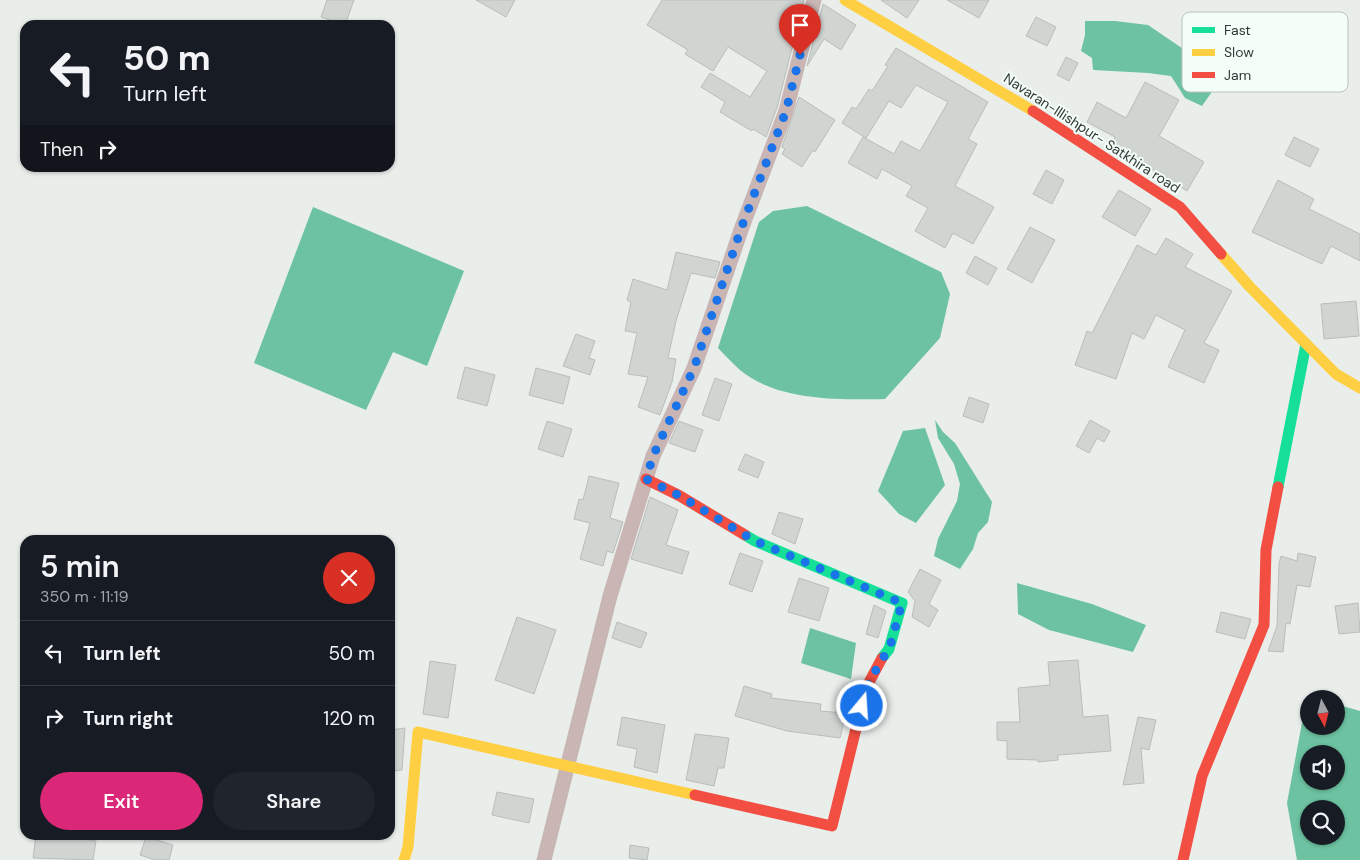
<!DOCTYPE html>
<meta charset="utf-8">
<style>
:root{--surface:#171b24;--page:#20242c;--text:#f1f3f6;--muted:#9ea1a6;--line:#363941;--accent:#db2777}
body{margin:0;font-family:"DM Sans",sans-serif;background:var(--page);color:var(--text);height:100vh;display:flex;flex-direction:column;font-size:19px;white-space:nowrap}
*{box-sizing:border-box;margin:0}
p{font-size:16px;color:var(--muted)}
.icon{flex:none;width:28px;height:28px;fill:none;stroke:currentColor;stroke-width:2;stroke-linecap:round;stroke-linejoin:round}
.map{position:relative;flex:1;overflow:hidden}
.details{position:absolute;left:20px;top:535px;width:375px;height:305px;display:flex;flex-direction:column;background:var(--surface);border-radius:15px;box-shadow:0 1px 4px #0004}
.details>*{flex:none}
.guide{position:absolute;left:20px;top:20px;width:375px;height:152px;border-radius:15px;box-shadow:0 1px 4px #0004;background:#171b24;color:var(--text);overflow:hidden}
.needle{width:32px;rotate:173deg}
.fabs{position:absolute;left:1300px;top:690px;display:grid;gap:10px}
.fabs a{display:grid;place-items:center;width:45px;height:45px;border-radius:50%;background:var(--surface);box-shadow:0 1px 4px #0004;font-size:25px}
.pin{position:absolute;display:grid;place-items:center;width:42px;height:42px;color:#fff;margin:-51px -21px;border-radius:50% 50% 50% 0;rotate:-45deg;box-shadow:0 0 5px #0007}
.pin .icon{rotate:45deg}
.me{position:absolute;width:55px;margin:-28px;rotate:18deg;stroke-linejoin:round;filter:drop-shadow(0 0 4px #0008)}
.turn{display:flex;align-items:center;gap:18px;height:105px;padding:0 20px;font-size:22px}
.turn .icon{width:65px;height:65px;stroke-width:2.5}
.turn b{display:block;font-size:35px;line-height:42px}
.then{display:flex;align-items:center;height:48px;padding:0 20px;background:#0003;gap:10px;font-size:19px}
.round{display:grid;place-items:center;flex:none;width:52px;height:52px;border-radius:26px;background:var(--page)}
.head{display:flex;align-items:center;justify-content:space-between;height:85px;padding:0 20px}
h1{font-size:30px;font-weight:600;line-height:38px}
.primary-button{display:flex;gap:10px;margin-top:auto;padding:10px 20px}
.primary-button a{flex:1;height:58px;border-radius:30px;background:var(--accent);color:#fff;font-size:20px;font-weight:600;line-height:58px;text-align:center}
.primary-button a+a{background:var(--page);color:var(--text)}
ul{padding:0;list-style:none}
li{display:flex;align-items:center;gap:15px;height:65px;padding:0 20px;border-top:1px solid var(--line)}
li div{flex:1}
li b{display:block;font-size:19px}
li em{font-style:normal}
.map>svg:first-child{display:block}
</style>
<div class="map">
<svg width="1360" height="860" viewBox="0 0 1360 860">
<rect width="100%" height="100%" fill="#e9eeeb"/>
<path fill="#6dc3a1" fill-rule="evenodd" d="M 1085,21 L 1115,21 L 1148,25 L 1223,76 L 1202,106 L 1185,98 L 1171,76 L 1148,73 L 1093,70 L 1092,58 L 1081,51 L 1085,35 Z
M 807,206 L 941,272 L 950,294 L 940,338 L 885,399 C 840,400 777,401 740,370 C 732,363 725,355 718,348 L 759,222 L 773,211 Z
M 313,207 L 464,271 L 427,366 L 393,352 L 366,410 L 254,363 Z
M 935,420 L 943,432 L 955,443 L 992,502 L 988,522 L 978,533 L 973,549 L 960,569 L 934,556 L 938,539 L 957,501 L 960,484 L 954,464 L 938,438 Z
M 925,428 L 945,485 L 916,523 L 899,514 L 878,491 L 903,431 Z
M 1017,583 L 1092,604 L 1146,625 L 1133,652 L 1049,630 L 1018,614 Z
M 810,628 L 856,643 L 851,679 L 801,663 Z
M 1307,696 L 1317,699 L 1309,699 L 1309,726 L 1336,726 L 1336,704 L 1360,711 L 1360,860 L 1297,860 L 1287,803 ZM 1309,754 L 1336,754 L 1336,781 L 1309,781 ZM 1309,809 L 1336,809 L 1336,836 L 1309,836 Z"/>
<path fill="#d0d5d2" stroke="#b9bdbb" d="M 327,0 L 354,0 L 345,25 L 321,17 Z
M 476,0 L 515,0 L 506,17 Z
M 662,0 L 804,0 L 777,108 L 766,137 L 753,129 L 752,131 L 720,112 L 725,102 L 701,87 L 710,73 L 750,97 L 767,71 L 728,47 L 713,71 L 685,54 L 688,50 L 647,25 Z
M 881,0 L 919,0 L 907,18 Z
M 947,0 L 989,0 L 979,18 Z
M 823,4 L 856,25 L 841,50 L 824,39 L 807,66 Z
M 1036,17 L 1056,27 L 1047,46 L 1026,36 Z
M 896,48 L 988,102 L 968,139 L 977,144 L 955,186 L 994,207 L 973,244 L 953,233 L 945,248 L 915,231 L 928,208 L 906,196 L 912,186 L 882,169 L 877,179 L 848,163 L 863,137 L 894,154 L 901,141 L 920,151 L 948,102 L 916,85 L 901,108 L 889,101 L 866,138 L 842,123 L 852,107 L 856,109 L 869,89 L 872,91 L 888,66 L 885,65 Z
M 1066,57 L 1078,63 L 1069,81 L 1057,75 Z
M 1145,82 L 1179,100 L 1159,136 L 1204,162 L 1187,191 L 1111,144 L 1115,137 L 1087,122 L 1097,102 L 1126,118 Z
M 799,97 L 835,120 L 815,152 L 813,150 L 802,167 L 782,154 L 785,149 L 782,147 Z
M 1294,137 L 1319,149 L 1310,167 L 1285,155 Z
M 1046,170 L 1064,180 L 1052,204 L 1033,194 Z
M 1278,180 L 1314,199 L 1309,209 L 1360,234 L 1360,261 L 1331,246 L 1322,264 L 1252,232 Z
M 1119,190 L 1151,209 L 1135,236 L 1102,217 Z
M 1030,227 L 1055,240 L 1032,283 L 1007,269 Z
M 1166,238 L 1193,254 L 1185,267 L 1232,291 L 1204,343 L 1219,350 L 1204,383 L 1168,367 L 1185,330 L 1156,315 L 1144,339 L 1132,333 L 1116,379 L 1075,365 L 1087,331 L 1092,333 L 1137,245 L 1156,255 Z
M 676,252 L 720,262 L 715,278 L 691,273 L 676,321 L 668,358 L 676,359 L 672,382 L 660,415 L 638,407 L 648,377 L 628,374 L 637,333 L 625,331 L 631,302 L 627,300 L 633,279 L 667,290 Z
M 975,256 L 997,268 L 988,285 L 966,273 Z
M 1356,301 L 1359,336 L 1324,339 L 1321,304 Z
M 576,334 L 595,341 L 589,358 L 595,360 L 590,375 L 563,366 Z
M 465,367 L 495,375 L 487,406 L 457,398 Z
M 536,368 L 570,377 L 563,404 L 529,395 Z
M 715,378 L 732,384 L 719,421 L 702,415 Z
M 969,397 L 989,404 L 983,423 L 963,416 Z
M 1090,420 L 1110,431 L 1104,442 L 1097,438 L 1089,453 L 1076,446 Z
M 547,421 L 572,429 L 563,457 L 538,449 Z
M 679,421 L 703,430 L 695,452 L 669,443 Z
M 745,454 L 764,462 L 758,478 L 738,470 Z
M 589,476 L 619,483 L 610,518 L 623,522 L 613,553 L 607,551 L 603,566 L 580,559 L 590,523 L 574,519 L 579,499 L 583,500 Z
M 650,497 L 678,510 L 666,545 L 689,552 L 682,574 L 631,559 Z
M 779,512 L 803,519 L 795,544 L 772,534 Z
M 740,553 L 763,561 L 752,592 L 729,584 Z
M 1298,553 L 1316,557 L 1310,587 L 1297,585 L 1290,624 L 1286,623 L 1283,652 L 1268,651 L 1277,626 L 1279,564 L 1281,556 L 1297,561 Z
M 920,569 L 941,580 L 929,604 L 938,610 L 929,627 L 912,617 L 915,601 L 908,592 Z
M 799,578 L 829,588 L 819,621 L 788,612 Z
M 1358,603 L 1360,632 L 1339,634 L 1335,606 Z
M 874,605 L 886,611 L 878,638 L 866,634 Z
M 1221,612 L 1251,619 L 1245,639 L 1216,632 Z
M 517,617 L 556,630 L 534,694 L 495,680 Z
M 617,622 L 647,633 L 641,648 L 612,638 Z
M 1078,660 L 1083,717 L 1108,715 L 1111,751 L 1058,755 L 1058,760 L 1038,762 L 1038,760 L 1007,759 L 1007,741 L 997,740 L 997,722 L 1020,722 L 1018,688 L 1050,685 L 1048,662 Z
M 430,661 L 456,665 L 448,718 L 423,714 Z
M 744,686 L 772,694 L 771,698 L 821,704 L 820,711 L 846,713 L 840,738 L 787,731 L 735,716 Z
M 622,717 L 665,725 L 657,773 L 634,767 L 637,749 L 617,745 Z
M 1138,717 L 1156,720 L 1149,750 L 1141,748 L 1144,783 L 1123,785 Z
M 405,728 L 402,770 L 390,771 L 390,730 Z
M 695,734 L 729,738 L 724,768 L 718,768 L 714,786 L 686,780 Z
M 497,792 L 534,799 L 529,823 L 492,815 Z
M 36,835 L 63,835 L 96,841 L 93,860 L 33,858 Z
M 146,837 L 173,845 L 169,860 L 155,860 L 140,855 Z
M 630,845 L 649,848 L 647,860 L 629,858 Z"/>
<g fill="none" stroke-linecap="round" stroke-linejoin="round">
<path stroke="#c9b5b3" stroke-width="15" d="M 544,860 L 610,596 L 653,456 L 694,368 L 742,227 L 786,111 L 814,0"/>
<path stroke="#16e098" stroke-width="11" d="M 1278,487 L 1306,344
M 745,535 L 755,541 L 902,603 L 889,649 L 882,658"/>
<path stroke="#ffcf43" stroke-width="11" d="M 845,0 L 1033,111
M 1221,254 L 1250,287 L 1336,374 L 1360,388
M 404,860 L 408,847 L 418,732 L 695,795"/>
<path stroke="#f24e42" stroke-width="11" d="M 1033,111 L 1180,207 L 1221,254
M 646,479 L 680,496 L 745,535
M 695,795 L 832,826 L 866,688 L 882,658
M 1183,860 L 1202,776 L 1264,625 L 1266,550 L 1278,487"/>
</g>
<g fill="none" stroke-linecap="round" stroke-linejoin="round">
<path stroke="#1a73e8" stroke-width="9" stroke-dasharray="0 16.2" d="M 800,55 L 786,111 L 742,226 L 694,368 L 653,456 L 646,479 L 680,496 L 755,541 L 902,603 L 889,650 L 882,659 L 866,688 L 862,706"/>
</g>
<g text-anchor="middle" stroke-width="4" stroke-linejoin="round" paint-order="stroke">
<g font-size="14" fill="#363a38" stroke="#f3fef8">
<text transform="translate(1092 133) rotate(33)" y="5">Navaran-Illishpur- Satkhira road</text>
</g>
</g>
<rect x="1182" y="12" width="166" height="80" rx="8" fill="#f3fef8" stroke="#bac3be" stroke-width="1"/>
<rect x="1192" y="27" width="23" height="6" fill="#16e098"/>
<rect x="1192" y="49" width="23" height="7" fill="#ffcf43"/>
<rect x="1192" y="72" width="23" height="6" fill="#f24e42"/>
<g font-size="14" fill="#363a38">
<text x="1224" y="35">Fast</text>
<text x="1224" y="57">Slow</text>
<text x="1224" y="80">Jam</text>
</g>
</svg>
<div class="fabs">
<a><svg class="needle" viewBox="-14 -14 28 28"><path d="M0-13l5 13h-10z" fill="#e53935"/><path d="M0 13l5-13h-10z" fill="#9ea1a6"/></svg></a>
<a><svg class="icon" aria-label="sound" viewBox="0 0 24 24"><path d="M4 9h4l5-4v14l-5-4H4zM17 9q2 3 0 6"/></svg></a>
<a><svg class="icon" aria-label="search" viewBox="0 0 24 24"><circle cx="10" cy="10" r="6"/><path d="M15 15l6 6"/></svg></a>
</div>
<div class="pin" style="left:800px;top:55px;background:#d93025"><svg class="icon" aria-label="arrive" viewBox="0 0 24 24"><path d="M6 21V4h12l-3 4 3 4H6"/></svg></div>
<svg class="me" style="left:862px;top:706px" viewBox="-20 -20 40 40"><circle r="17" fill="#1a73e8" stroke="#fff" stroke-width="3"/><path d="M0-11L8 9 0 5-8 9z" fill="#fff"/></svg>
<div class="guide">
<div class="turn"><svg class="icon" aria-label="left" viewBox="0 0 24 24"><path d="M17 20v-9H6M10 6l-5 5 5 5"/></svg><div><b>50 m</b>Turn left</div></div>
<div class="then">Then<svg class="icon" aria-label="right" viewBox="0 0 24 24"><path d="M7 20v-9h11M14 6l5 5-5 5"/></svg></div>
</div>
<section class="details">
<div class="head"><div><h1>5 min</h1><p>350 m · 11:19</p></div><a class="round" style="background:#d93025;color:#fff"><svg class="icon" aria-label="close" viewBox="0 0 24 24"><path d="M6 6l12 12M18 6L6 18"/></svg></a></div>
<ul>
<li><svg class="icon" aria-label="left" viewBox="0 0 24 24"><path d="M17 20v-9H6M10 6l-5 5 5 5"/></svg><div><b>Turn left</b></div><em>50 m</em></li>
<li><svg class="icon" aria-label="right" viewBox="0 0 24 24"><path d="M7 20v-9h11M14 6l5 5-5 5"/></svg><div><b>Turn right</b></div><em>120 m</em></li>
</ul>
<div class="primary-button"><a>Exit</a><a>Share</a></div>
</section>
</div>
